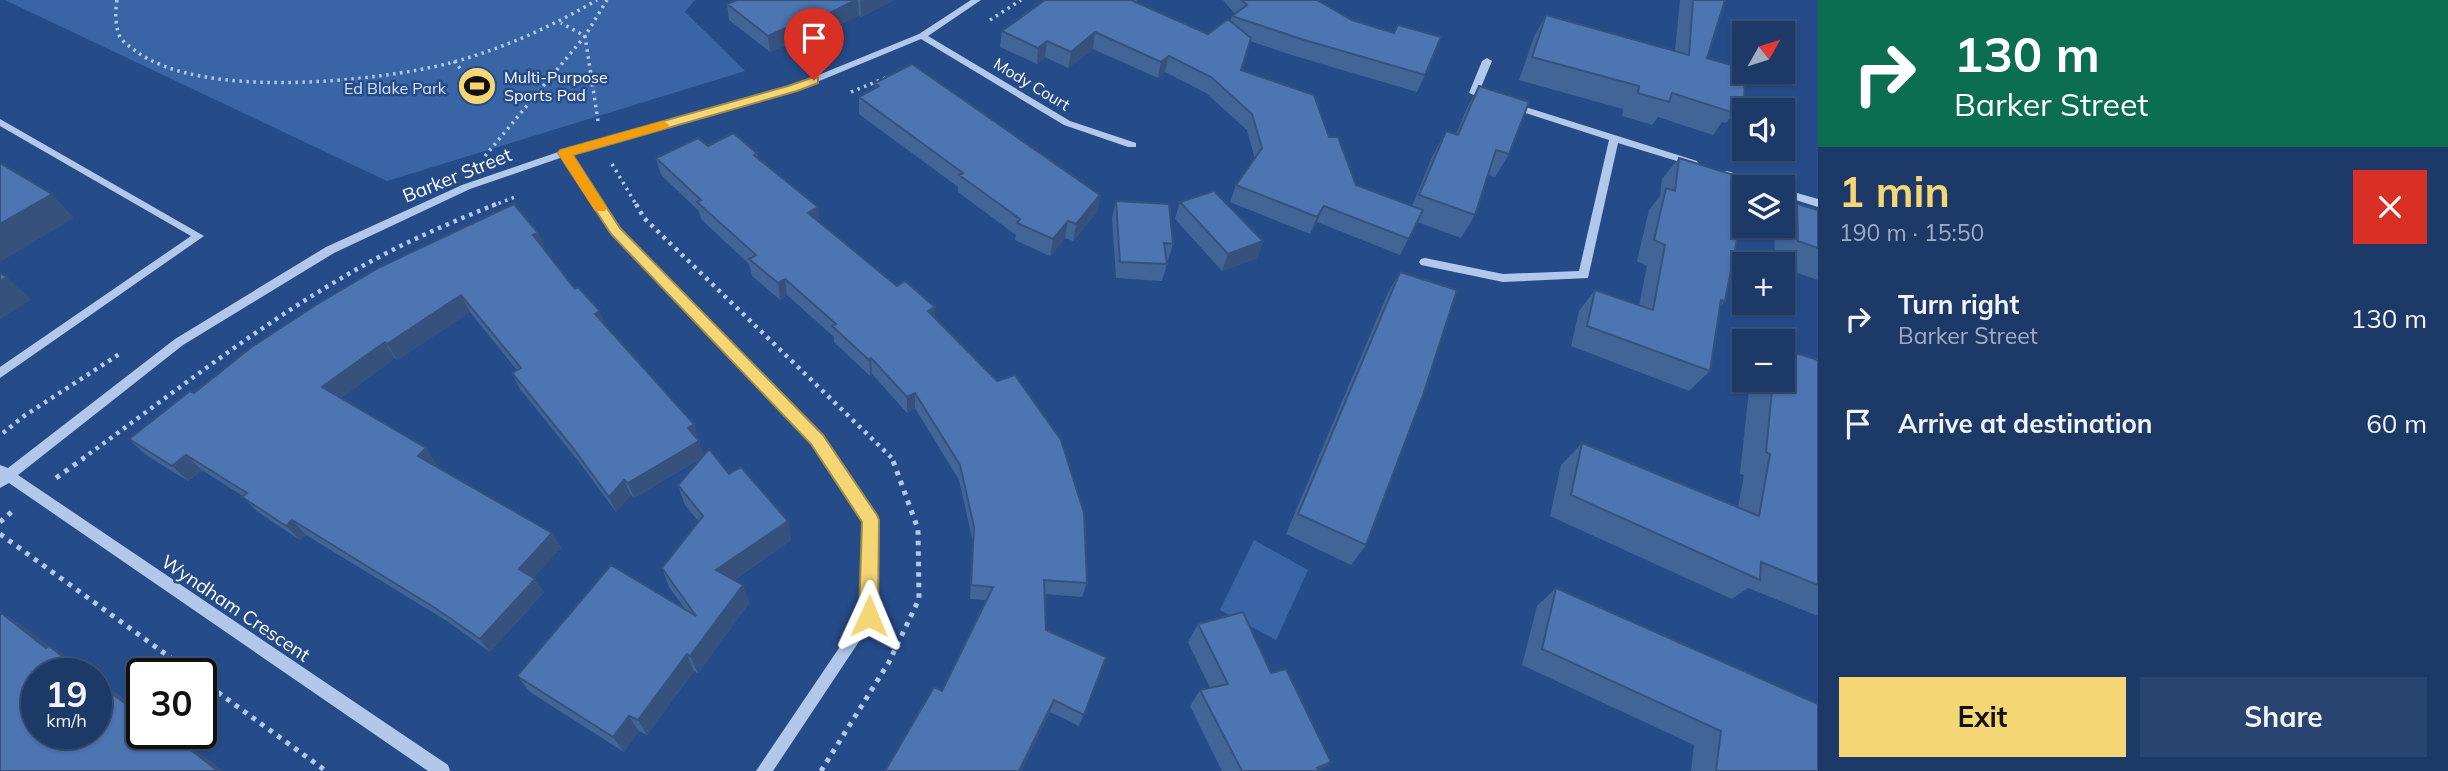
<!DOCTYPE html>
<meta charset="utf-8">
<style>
:root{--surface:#1c3967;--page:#294470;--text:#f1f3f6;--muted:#a0acc0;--line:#3a537b;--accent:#f4d675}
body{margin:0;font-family:Mulish,sans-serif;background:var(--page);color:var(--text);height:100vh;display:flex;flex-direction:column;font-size:26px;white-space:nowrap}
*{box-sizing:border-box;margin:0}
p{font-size:23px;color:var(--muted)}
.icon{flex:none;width:38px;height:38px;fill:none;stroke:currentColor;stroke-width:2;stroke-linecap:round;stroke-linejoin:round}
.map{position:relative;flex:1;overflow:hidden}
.details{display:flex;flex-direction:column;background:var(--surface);width:630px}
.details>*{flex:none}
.hud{background:#0b6e4f;color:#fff;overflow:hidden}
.needle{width:46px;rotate:51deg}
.controls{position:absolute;left:1732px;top:21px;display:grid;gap:14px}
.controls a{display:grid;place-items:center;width:63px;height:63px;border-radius:0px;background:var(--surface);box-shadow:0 2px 5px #0004,0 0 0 2px var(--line);font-size:35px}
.speed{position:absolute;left:21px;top:658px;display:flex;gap:14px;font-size:35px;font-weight:700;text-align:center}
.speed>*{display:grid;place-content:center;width:91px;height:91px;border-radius:50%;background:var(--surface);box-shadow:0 2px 5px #0004,0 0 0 2px var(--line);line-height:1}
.speed small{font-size:18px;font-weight:400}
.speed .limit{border:4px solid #111;border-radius:10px;background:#fff;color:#111}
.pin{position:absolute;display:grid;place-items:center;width:60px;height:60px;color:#fff;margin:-72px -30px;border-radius:50% 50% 50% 0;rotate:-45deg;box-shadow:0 0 7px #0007}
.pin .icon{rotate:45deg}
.me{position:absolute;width:77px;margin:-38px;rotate:1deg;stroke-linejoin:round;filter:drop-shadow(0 0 5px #0008)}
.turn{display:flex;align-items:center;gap:24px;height:147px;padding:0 21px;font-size:32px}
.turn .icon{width:91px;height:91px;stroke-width:2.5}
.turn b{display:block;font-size:49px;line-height:60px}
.round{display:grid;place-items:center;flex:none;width:74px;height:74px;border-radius:0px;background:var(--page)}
.summary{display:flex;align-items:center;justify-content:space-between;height:119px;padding:0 21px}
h1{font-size:42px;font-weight:700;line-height:52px;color:var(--accent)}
.button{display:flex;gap:14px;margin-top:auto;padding:14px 21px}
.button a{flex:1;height:80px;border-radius:0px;background:var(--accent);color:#111;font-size:28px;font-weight:700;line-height:80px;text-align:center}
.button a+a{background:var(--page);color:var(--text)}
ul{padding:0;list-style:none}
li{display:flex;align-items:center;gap:21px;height:105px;padding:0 21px}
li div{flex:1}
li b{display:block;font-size:26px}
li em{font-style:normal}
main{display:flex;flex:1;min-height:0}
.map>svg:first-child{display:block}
</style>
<main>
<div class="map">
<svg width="1818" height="771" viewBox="0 0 1818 771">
<rect width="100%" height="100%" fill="#254c89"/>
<path fill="#3965a6" d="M 5,0 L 695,0 L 685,12 L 745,71 L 387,181 Z
M 1254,540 L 1308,570 L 1276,640 L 1220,610 Z"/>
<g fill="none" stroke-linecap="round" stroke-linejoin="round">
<path stroke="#b2c8ea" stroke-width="3.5" stroke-dasharray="2.5 4.5" stroke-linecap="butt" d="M 117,0 C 115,12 115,26 120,37 C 124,43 130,47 136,51 C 199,100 376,82 450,63 C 502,49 551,27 597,0
M 990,20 L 1021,0
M 454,61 L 463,72
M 851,92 L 888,77
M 598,121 L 585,36 L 607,0
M 485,156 L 585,36 L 561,23
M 612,164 L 637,206
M 492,206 L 515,197"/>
<path stroke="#b2c8ea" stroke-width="4.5" stroke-dasharray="3.5 5" stroke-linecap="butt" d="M 636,204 L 644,218 L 893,459
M 3,433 L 24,416 L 121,353
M 82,459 C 171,395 257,326 352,272 C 398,245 447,224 496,204"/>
<path stroke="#b2c8ea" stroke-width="5" stroke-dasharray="4.5 6" stroke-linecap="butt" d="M 56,478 L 84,458
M 0,522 L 15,509
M 0,534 L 193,674
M 201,680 L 326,771
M 821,771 L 889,662 L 919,599 L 918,529 L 892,458"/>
<path fill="#b2c8ea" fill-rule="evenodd" d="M 971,0 L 981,0 L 928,36 L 1070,121 L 1136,143 L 1136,147 L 1128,147 L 1064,125 L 921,39 L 795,91 L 571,155 L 619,228 L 822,436 L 877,520 L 876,616 L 773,771 L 756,771 L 862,614 L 863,521 L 812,444 L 611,234 L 563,157 L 470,189 L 334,253 L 183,345 L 18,475 L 448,765 L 450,771 L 428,771 L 9,483 L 0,488 L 0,465 L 8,468 L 175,339 L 326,247 L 462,185 L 561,151 L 789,87 L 919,34 Z
M 1487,58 L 1492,61 L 1479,92 L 1492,96 L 1492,100 L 1489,101 L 1469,93 L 1482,61 Z
M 1510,102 L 1697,161 L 1698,163 L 1693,166 L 1618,143 L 1588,278 L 1503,282 L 1421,265 L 1419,262 L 1421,259 L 1425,258 L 1503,274 L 1579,271 L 1609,140 L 1507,107 L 1507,103 Z
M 0,119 L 204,236 L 0,378 L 0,367 L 191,236 L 0,126 Z
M 1727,171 L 1774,185 L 1775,187 L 1759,187 L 1723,176 L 1723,172 Z
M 1783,189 L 1818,199 L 1818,207 L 1783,196 Z"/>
</g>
<path fill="#426598" d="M 737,0 L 894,0 L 861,17 L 859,15 L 814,37 L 809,34 L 770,52 L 729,20 L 727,4 Z
M 1045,0 L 1137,0 L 1136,2 L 1208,34 L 1230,21 L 1232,16 L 1235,14 L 1223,0 L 1317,0 L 1425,75 L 1417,92 L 1295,56 L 1250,41 L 1241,70 L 1329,137 L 1356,185 L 1412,206 L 1433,155 L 1446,131 L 1456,134 L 1466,110 L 1479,86 L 1509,154 L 1495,177 L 1488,175 L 1475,215 L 1461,238 L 1417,222 L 1400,255 L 1317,222 L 1310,234 L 1230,202 L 1236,185 L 1255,159 L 1247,130 L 1206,93 L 1165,72 L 1158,78 L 1093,49 L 1068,68 L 1045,57 L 1037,64 L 1000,47 L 1002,31 Z
M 1680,0 L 1725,0 L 1707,58 L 1744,101 L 1726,123 L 1722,122 L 1713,135 L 1658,117 L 1652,125 L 1622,116 L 1623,109 L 1519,80 L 1534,37 L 1546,15 L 1675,51 Z
M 875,83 L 1100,195 L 1097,212 L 1073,241 L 1065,238 L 1050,256 L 1015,240 L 1016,235 L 958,192 L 958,187 L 859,114 L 859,97 L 875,88 Z
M 708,146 L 757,153 L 758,158 L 820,223 L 935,318 L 1087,583 L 1082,597 L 1044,594 L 1046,630 L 1106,657 L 1079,726 L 1050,712 L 1021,771 L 885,771 L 942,691 L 986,600 L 970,599 L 973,542 L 959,480 L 915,408 L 907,413 L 872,374 L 870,376 L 834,342 L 834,337 L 787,295 L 780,300 L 752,276 L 749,264 L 701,219 L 699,211 L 661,175 L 656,158 Z
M 1679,158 L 1725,301 L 1720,307 L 1710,371 L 1689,391 L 1571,346 L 1579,311 L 1595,290 L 1639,306 L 1647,266 L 1637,261 L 1649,210 L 1660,196 L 1662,179 Z
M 1116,201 L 1173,244 L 1168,260 L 1166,260 L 1167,264 L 1162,281 L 1116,278 L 1112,218 Z
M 1180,202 L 1263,241 L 1257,258 L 1222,271 L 1175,219 Z
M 1797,204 L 1818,210 L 1818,280 L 1783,268 L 1783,264 L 1775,264 L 1774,228 L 1776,226 L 1783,226 L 1783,218 Z
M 538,233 L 545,250 L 575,289 L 605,325 L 694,424 L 703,455 L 729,474 L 788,521 L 791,540 L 734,580 L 749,603 L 698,673 L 694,671 L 647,735 L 639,731 L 624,752 L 530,692 L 517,676 L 686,610 L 669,587 L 662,568 L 699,522 L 685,505 L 678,485 L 701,458 L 634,498 L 631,495 L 616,512 L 580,463 L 520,389 L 512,373 L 517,370 L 470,312 L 397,360 L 395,358 L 341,398 L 426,448 L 436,464 L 434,466 L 552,533 L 561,548 L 533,577 L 544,592 L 490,652 L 447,621 L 306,535 L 300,540 L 258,512 L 242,497 L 243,496 L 202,470 L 188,481 L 146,455 L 129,439 L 194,393 Z
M 1400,272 L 1366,545 L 1351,565 L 1286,534 L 1387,295 Z
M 1818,360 L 1818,616 L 1748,588 L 1732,599 L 1550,516 L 1561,465 L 1582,443 L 1738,507 L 1744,475 L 1740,474 L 1750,380 L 1783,380 Z
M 1556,588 L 1818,771 L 1691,771 L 1694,745 L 1522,665 L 1537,606 Z
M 1198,624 L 1271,673 L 1321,771 L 1222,771 L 1190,706 L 1200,690 L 1210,688 L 1188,642 Z"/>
<path fill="#36527c" d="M 856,0 L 858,0 L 859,15 L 814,37 L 813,21 Z
M 862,0 L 894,0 L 861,17 L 860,1 Z
M 808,18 L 809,34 L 770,52 L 768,36 Z
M 1095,32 L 1093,49 L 1068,68 L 1071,52 Z
M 1047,41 L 1045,57 L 1037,64 L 1038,48 Z
M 1169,56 L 1165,72 L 1158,78 L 1161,62 Z
M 52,194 L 74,218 L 0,262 L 0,224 Z
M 1100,195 L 1097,212 L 1073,241 L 1076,224 Z
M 1324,206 L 1317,222 L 1310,234 L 1317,217 Z
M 818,207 L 820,224 L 808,213 Z
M 1068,221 L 1065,238 L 1050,256 L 1053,239 Z
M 538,233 L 545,250 L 533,235 Z
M 1263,241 L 1257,258 L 1222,271 L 1228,254 Z
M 7,277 L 31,300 L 0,319 L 0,281 Z
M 785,279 L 787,295 L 780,300 L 778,283 Z
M 461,295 L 470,312 L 397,360 L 387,344 Z
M 935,307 L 935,323 L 928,311 Z
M 600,311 L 606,328 L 595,314 Z
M 385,342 L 395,358 L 334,403 L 322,387 Z
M 871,358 L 872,374 L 870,376 L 869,360 Z
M 915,393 L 915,408 L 907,413 L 907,397 Z
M 694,424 L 699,440 L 688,428 Z
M 699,441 L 704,456 L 634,498 L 628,483 Z
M 426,448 L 436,464 L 428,471 L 418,456 Z
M 186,455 L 202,470 L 188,481 L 172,466 Z
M 624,480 L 631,495 L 616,512 L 609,497 Z
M 292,520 L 306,535 L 300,540 L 286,526 Z
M 788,521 L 791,540 L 722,588 L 716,570 Z
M 552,533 L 561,548 L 529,583 L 519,569 Z
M 535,579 L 544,592 L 490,652 L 480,639 Z
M 743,585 L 749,603 L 698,673 L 690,656 Z
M 0,611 L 20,624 L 50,646 L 72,660 L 90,674 L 85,674 L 46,648 L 0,615 Z
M 687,654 L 694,671 L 647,735 L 638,720 Z
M 96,678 L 142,712 L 142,716 L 96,682 Z
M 1054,700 L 1050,712 L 1021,771 L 1019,771 Z
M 629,716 L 639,731 L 624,752 L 613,737 Z
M 167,733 L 173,733 L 179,737 L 223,771 L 218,771 Z
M 1331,762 L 1321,771 L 1314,771 L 1317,768 Z"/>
<path fill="#4d75b1" stroke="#36527c" stroke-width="2" d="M 737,0 L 856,0 L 813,21 L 808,18 L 768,36 L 727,4 Z
M 1045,0 L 1131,0 L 1208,34 L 1228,19 L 1251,38 L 1241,70 L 1314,95 L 1329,137 L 1338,137 L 1356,185 L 1423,210 L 1409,239 L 1324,206 L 1317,217 L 1236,185 L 1262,148 L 1252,114 L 1211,77 L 1169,56 L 1161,62 L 1095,32 L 1071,52 L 1047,41 L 1038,48 L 1002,31 Z
M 1242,0 L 1317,0 L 1352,20 L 1394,33 L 1398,25 L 1441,37 L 1425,75 L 1301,39 L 1232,16 L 1247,5 Z
M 1693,0 L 1725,0 L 1707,58 L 1745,69 L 1744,101 L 1733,97 L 1731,112 L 1672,93 L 1669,102 L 1638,93 L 1639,86 L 1532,57 L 1546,15 L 1689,55 Z
M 912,64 L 1100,195 L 1076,224 L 1068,221 L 1053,239 L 1017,223 L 1020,219 L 959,175 L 963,173 L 859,97 L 879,86 L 875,83 Z
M 1479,86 L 1529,102 L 1509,154 L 1496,150 L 1475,215 L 1419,195 L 1446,131 L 1458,135 Z
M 733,133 L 757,153 L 754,155 L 818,207 L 808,213 L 897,286 L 905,281 L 935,307 L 928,311 L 997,381 L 1015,375 L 1061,440 L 1084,513 L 1087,583 L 1044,580 L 1046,630 L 1106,657 L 1084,715 L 1054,700 L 1019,771 L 885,771 L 934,687 L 942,691 L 993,587 L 971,585 L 974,527 L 960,465 L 915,393 L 907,397 L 871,358 L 869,360 L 832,326 L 836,324 L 785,279 L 778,283 L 749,259 L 756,255 L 697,202 L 701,200 L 656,158 L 698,138 L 708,146 Z
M 1679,158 L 1740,177 L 1739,229 L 1725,301 L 1721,300 L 1710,371 L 1587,326 L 1595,290 L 1653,310 L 1665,245 L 1654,240 L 1666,188 L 1675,191 Z
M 0,163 L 52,194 L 0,224 Z
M 1214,191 L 1263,241 L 1228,254 L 1180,202 Z
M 1116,201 L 1169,204 L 1173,244 L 1164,243 L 1167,264 L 1120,262 Z
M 514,204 L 538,233 L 533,235 L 575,289 L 578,287 L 600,311 L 595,314 L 694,424 L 688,428 L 699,441 L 628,483 L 624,480 L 609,497 L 573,448 L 512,373 L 521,368 L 461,295 L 387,344 L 385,342 L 322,387 L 426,448 L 418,456 L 552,533 L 519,569 L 535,579 L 480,639 L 435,608 L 292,520 L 286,526 L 242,497 L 247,493 L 186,455 L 172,466 L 129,439 L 190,391 L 194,393 L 253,346 L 319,303 L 380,267 Z
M 1797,204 L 1818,210 L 1818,248 L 1798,241 Z
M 1400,272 L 1457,290 L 1423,395 L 1366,545 L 1298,514 Z
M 0,273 L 7,277 L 0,281 Z
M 1783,349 L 1818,360 L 1818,585 L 1761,562 L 1760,580 L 1571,495 L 1582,443 L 1759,516 L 1770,454 L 1766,452 L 1773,380 L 1783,380 Z
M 709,449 L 729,474 L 741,467 L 788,521 L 716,570 L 743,585 L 690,656 L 687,654 L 638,720 L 629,716 L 613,737 L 517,676 L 611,565 L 696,616 L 662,568 L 703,516 L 678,485 Z
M 1556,588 L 1818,704 L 1818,771 L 1716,771 L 1721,731 L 1542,649 Z
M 0,612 L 46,648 L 49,646 L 85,674 L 37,674 L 37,733 L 96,733 L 96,682 L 142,716 L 142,733 L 169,733 L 218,771 L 0,771 Z
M 1243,612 L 1271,673 L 1286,669 L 1331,762 L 1317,768 L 1319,771 L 1242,771 L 1200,690 L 1228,684 L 1198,624 Z"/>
<path fill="#f4d675" stroke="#9f8b4c" stroke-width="2" d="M 814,77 L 818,78 L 818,83 L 797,91 L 573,155 L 620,228 L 823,435 L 877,515 L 879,520 L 878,616 L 875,623 L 869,625 L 862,623 L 859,616 L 862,522 L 811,444 L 611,234 L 558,153 L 560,150 L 788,86 Z"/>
<path fill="#f59e0b" d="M 663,121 L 669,125 L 667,128 L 573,155 L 607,208 L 605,211 L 595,211 L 558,153 L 560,150 Z"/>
<defs>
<g id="stadium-disc" transform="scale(2.0125)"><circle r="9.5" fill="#f4d675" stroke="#254c89"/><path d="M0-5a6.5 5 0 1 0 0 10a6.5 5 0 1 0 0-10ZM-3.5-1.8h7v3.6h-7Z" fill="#111"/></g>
</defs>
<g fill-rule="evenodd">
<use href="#stadium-disc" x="477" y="86"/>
</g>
<g text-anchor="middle" stroke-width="5" stroke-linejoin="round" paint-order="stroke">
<g font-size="16" fill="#fff" stroke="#254c89" text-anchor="start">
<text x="504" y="83">Multi-Purpose<tspan x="504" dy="18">Sports Pad</tspan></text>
</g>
<g font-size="16" fill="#fff" stroke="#254c89">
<text transform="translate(1032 84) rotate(31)" y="6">Mody Court</text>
</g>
<g font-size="16" fill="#d6e3f7" stroke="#254c89">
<text x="395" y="94">Ed Blake Park</text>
</g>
<g font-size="19" fill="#fff" stroke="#254c89">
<text transform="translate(457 175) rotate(-22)" y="7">Barker Street</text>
<text transform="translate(236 608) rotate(34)" y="7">Wyndham Crescent</text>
</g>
</g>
</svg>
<div class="controls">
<a><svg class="needle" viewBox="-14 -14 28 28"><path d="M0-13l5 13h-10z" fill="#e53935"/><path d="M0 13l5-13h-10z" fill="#a0acc0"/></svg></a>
<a><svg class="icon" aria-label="sound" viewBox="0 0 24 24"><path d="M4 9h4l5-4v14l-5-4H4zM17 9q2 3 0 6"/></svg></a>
<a><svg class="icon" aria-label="layers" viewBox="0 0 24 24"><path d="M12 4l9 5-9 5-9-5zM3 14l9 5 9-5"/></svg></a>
<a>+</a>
<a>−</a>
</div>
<div class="speed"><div>19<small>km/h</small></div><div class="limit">30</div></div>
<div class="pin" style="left:814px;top:80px;background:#d93025"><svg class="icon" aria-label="arrive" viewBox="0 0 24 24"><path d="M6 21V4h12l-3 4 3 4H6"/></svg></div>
<svg class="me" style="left:869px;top:616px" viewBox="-20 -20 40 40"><path d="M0-17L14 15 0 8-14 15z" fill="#f4d675" stroke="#fff" stroke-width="4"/></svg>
</div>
<section class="details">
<div class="hud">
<div class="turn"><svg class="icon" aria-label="right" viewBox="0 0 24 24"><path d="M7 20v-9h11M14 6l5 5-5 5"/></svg><div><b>130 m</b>Barker Street</div></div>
</div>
<div class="summary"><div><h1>1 min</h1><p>190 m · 15:50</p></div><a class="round" style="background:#d93025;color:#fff"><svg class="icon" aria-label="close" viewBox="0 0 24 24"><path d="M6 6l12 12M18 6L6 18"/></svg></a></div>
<ul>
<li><svg class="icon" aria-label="right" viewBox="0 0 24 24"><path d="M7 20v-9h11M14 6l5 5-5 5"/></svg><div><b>Turn right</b><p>Barker Street</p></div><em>130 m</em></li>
<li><svg class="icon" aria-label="arrive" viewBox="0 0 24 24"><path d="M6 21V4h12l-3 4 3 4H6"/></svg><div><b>Arrive at destination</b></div><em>60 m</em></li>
</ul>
<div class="button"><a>Exit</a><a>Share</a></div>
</section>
</main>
